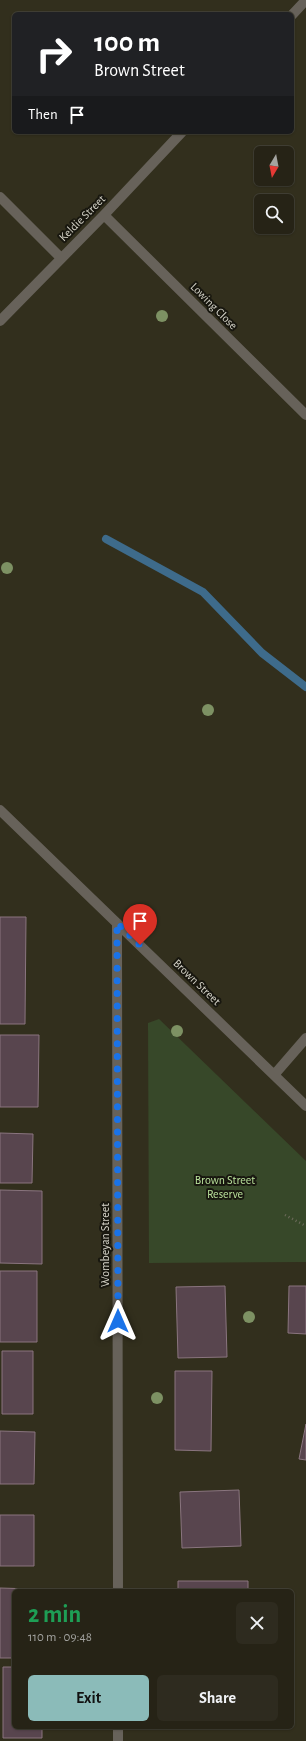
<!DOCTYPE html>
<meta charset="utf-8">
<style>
:root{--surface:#262316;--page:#2e2b1f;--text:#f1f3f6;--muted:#a4a4a1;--line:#424035;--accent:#8bbbb9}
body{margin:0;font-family:"Alegreya Sans",sans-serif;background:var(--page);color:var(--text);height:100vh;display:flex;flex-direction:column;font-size:15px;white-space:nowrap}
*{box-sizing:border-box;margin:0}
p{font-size:13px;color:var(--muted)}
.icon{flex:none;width:22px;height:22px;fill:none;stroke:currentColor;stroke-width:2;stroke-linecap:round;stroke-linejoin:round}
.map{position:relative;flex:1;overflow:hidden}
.side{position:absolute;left:12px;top:1589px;width:282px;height:140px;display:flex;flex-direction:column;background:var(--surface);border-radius:6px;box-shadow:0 1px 3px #0004,0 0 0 1px var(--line)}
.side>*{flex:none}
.guide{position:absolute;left:12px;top:12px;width:282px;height:122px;border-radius:6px;box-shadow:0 1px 3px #0004,0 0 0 1px var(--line);background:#202124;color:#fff;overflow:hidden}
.needle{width:26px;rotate:190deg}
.fabs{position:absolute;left:254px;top:146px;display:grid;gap:8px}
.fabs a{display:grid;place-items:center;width:40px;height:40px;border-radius:6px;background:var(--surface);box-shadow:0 1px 3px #0004,0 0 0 1px var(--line);font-size:20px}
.pin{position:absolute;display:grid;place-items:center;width:34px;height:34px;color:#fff;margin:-41px -17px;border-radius:50% 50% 50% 0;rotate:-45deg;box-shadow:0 0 4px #0007}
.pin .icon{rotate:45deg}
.me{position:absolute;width:44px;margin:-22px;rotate:0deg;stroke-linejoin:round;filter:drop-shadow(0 0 3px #0008)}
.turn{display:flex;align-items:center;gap:14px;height:84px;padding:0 16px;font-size:18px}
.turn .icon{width:52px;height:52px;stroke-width:2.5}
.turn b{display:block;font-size:28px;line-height:34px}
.then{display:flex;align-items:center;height:38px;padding:0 16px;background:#0003;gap:8px;font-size:15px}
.round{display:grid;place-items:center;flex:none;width:42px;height:42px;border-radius:6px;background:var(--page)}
.headline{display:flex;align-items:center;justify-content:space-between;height:68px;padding:0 16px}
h1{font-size:24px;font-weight:700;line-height:30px;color:#1e9e55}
.button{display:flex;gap:8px;margin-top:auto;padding:8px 16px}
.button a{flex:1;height:46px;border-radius:6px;background:var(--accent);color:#111;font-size:16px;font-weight:700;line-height:46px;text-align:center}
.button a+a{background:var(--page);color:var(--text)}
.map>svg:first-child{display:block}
</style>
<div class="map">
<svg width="306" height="1741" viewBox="0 0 306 1741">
<rect width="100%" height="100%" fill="#322f1d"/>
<path fill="#374829" d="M 159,1019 L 306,1161 L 306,1262 L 149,1263 L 148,1023 Z"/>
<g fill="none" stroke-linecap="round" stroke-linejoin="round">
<path stroke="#3e6b8b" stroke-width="8" d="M 106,539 L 203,592 L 262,653 L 306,687"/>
</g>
<path fill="#58454e" stroke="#8a757f" d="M 0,917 L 26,917 L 25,1024 L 0,1024 Z
M 0,1035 L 39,1035 L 38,1107 L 0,1107 Z
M 0,1133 L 33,1134 L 32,1183 L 0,1183 Z
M 0,1190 L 42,1191 L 42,1264 L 0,1263 Z
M 0,1271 L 37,1271 L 37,1342 L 0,1342 Z
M 225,1286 L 227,1357 L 178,1358 L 176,1287 Z
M 289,1286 L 306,1286 L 306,1334 L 288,1333 Z
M 2,1351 L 33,1351 L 33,1414 L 2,1414 Z
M 175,1371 L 212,1371 L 211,1451 L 175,1450 Z
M 306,1424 L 306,1460 L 299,1459 Z
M 0,1431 L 35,1432 L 34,1484 L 0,1484 Z
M 239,1490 L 241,1546 L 182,1548 L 180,1492 Z
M 0,1515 L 34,1515 L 34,1566 L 0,1566 Z
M 178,1581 L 248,1581 L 248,1591 L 178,1591 Z
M 0,1588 L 32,1589 L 32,1591 L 14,1591 L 14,1658 L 0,1658 Z
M 3,1667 L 14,1667 L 14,1727 L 42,1727 L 42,1738 L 3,1738 Z"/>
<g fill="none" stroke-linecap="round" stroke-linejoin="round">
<path stroke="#6e6c5c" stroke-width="2.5" stroke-dasharray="1 3" stroke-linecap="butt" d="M 285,1215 L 306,1226"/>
<path stroke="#67625a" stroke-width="10" d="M 292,15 L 306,0
M 0,197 L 61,258
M 104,215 L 306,415
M 0,321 L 104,215 L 182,132
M 0,810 L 306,1106
M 117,923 L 118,1591
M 274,1075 L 306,1038
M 118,1727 L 118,1741"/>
</g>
<g fill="#7d9163">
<circle cx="162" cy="316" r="6"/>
<circle cx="7" cy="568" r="6"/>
<circle cx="208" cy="710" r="6"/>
<circle cx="177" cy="1031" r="6"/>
<circle cx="249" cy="1317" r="6"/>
<circle cx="157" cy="1398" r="6"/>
</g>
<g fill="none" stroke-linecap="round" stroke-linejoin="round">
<path stroke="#1a73e8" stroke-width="7" stroke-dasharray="0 12.6" d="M 118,1321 L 117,923 L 140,945"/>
</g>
<g text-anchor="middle" stroke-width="4" stroke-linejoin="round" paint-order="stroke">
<g font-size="12" fill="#d6d4c9" stroke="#18170f">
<text transform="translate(82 218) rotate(-45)" y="4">Keldie Street</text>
<text transform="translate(214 306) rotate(45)" y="4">Lowing Close</text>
<text transform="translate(197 982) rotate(44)" y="4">Brown Street</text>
<text transform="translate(105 1245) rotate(-90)" y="4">Wombeyan Street</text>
</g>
<g font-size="12" fill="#bae29c" stroke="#18170f">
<text x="225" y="1184">Brown Street<tspan x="225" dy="14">Reserve</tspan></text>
</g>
</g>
</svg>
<div class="fabs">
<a><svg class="needle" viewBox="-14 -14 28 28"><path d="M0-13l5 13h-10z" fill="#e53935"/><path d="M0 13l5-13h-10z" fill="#a4a4a1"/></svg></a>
<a><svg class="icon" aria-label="search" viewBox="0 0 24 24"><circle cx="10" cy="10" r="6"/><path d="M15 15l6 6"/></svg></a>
</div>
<div class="pin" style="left:140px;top:945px;background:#d93025"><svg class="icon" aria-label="arrive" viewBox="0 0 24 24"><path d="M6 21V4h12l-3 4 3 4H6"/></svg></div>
<svg class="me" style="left:118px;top:1321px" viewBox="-20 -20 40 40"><path d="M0-17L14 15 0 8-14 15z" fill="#1a73e8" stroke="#fff" stroke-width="4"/></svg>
<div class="guide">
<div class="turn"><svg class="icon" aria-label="right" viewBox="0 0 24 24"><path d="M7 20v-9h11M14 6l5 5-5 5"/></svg><div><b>100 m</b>Brown Street</div></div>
<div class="then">Then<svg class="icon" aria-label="arrive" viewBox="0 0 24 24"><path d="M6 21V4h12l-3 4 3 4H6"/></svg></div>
</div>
<section class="side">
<div class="headline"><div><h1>2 min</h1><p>110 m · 09:48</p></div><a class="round"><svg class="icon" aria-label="close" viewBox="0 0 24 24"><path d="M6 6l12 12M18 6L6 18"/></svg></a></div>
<div class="button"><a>Exit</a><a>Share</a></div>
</section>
</div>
